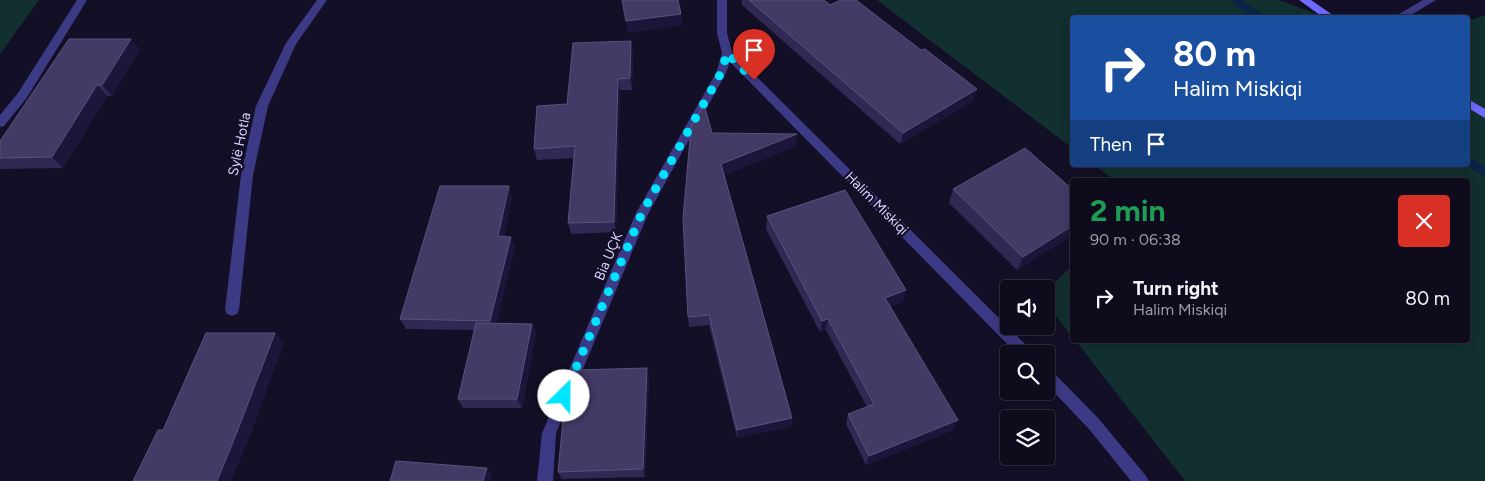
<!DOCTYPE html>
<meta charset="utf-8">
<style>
:root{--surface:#0e0b1c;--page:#171425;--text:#f1f3f6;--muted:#9b9ba3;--line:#2e2b3b}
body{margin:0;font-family:Figtree,sans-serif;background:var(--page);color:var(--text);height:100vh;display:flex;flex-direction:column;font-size:19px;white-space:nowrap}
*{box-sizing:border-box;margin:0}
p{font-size:16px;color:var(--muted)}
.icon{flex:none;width:28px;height:28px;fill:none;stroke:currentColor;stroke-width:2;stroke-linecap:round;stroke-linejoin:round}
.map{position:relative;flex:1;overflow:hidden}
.drawer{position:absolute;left:1070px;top:178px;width:400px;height:165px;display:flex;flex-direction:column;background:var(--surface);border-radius:5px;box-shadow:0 2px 12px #0003,0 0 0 1px var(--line)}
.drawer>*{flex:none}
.guide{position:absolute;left:1070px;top:15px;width:400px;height:152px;border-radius:5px;box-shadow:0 2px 12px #0003,0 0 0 1px var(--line);background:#1a4fa0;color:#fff;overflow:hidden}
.tools{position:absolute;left:1000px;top:280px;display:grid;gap:10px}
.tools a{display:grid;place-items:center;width:55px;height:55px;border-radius:5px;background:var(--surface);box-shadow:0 2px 12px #0003,0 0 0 1px var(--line);font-size:25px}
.pin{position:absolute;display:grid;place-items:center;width:42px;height:42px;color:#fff;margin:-51px -21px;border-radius:50% 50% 50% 0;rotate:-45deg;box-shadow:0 0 5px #0007}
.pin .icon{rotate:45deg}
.me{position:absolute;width:55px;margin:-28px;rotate:23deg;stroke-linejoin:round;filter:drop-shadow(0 0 4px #0008)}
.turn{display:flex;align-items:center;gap:18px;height:105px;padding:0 20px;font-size:22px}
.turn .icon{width:65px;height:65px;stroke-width:2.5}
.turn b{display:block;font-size:35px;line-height:42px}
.then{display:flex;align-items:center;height:48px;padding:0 20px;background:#0003;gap:10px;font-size:19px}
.round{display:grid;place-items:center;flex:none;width:52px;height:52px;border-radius:5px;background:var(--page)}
.overview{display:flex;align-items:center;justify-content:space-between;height:85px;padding:0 20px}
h1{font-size:30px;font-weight:700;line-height:38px;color:#1e9e55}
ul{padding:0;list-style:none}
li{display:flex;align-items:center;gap:15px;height:70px;padding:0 20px}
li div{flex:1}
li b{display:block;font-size:19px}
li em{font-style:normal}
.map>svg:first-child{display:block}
</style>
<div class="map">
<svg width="1485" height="481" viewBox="0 0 1485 481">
<rect width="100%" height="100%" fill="#130f26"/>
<path fill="#12302f" d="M 0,0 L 39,0 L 0,54 Z
M 877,0 L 1279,0 L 1325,17 L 1072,18 L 1072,148 Z
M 1485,15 L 1485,481 L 1185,481 L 1075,340 L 1468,340 L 1468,180 L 1114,180 L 1094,165 L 1468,165 L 1468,21 Z
M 1072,265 L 1072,337 L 1046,303 L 1046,292 Z"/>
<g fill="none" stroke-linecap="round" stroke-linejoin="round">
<path fill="#0c2248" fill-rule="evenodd" d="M 1230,0 L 1242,0 L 1266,18 L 1253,18 Z
M 1468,156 L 1485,167 L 1485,177 L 1466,165 Z"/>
<path fill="#3d3a85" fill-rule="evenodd" d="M 1423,0 L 1436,0 L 1406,18 L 1392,18 Z"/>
<path fill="#3d3a85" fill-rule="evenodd" d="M 77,0 L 87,0 L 26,99 L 4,126 L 0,127 L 0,115 L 18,93 Z
M 317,0 L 327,0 L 296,44 L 268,106 L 253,175 L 239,310 L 237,314 L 232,316 L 227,314 L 225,310 L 241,175 L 256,106 L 286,43 Z
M 717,0 L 727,0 L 727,33 L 732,52 L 1031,350 L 1033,354 L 1017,354 L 730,62 L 726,73 L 648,214 L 556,433 L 553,481 L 537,481 L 542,433 L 636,213 L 716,73 L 722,53 L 717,33 Z
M 1046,368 L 1051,370 L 1099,419 L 1146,476 L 1149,481 L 1131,481 L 1089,429 L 1046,384 Z"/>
<path fill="#6f6bff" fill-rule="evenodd" d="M 1299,0 L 1311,0 L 1337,18 L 1324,18 Z
M 1468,99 L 1485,109 L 1485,118 L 1468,108 Z"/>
</g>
<path fill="#312854" d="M 622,0 L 678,0 L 681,14 L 682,25 L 628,33 Z
M 742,0 L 824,0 L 830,5 L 973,101 L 900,144 L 742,5 Z
M 131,39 L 140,50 L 112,96 L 107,96 L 63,168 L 1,169 L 0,168 L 0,141 Z
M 633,53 L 632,90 L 620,90 L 616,232 L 571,234 L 568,223 L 574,158 L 537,160 L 534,149 L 567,104 Z
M 712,133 L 796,146 L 724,175 L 792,418 L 791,426 L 737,438 L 709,325 L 689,327 L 688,317 Z
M 953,189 L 1072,189 L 1072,235 L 1017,270 L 949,203 Z
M 512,197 L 504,236 L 515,247 L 496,323 L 532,324 L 536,333 L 522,408 L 463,408 L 458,399 L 474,330 L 406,329 L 400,319 Z
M 767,216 L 903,302 L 890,306 L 953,430 L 866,465 L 846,424 L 848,414 L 867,407 L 826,330 L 820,332 L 766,229 Z
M 649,377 L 645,477 L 562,479 L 558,472 Z"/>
<path fill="#1d163a" d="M 681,14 L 682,25 L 628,33 L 626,21 Z
M 131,39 L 140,50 L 112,96 L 102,85 Z
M 631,41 L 633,53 L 632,90 L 630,78 Z
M 618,79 L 620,90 L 616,232 L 614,222 Z
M 97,85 L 107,96 L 63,168 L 52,157 Z
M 977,89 L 973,101 L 900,144 L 903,133 Z
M 797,134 L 796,146 L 722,176 L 721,164 Z
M 509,186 L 512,197 L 502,247 L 498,236 Z
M 1072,226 L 1072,235 L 1017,270 L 1023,257 Z
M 511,237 L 515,247 L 495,331 L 490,321 Z
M 906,290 L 903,302 L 882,309 L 885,298 Z
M 828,319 L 826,330 L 820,332 L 822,321 Z
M 532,324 L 536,333 L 522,408 L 517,399 Z
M 275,333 L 284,343 L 248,441 L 231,481 L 217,481 Z
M 647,368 L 649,377 L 645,477 L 643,469 Z
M 792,418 L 791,426 L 737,438 L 737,430 Z
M 958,420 L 953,430 L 866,465 L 869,456 Z
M 487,468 L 492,476 L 491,481 L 483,481 Z"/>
<path fill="#433a66" stroke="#5a527e" d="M 622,0 L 678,0 L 681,14 L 626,21 Z
M 749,0 L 824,0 L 830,5 L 841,0 L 856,0 L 921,50 L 925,49 L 977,89 L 903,133 Z
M 69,39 L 131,39 L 102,85 L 97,85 L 52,157 L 0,158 L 0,141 Z
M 631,41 L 630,78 L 618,79 L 614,222 L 568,223 L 575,146 L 534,149 L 537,106 L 567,104 L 573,43 Z
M 704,104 L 712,133 L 797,134 L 721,164 L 792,418 L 737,430 L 709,315 L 688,317 L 683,219 L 691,127 Z
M 1025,148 L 1072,189 L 1072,226 L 1023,257 L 953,189 Z
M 440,186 L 509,186 L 498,236 L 511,237 L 490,321 L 400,319 Z
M 845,190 L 906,290 L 885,298 L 958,420 L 869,456 L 848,414 L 874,404 L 828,319 L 822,321 L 767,216 Z
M 476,323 L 532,324 L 517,399 L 458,399 Z
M 206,333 L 275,333 L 237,432 L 217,481 L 133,481 L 158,430 L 163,430 Z
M 647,368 L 643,469 L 558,472 L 565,398 L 577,370 Z
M 396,461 L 487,468 L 483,481 L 390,481 Z"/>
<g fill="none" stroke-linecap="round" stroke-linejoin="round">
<path stroke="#00e5ff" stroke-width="9" stroke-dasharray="0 16.2" d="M 564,396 L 642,213 L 721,73 L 727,53 L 754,80"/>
</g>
<g text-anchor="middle" stroke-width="4.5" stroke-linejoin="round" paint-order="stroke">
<g font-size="14" fill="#d9d4ff" stroke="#130f26">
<text transform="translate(239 144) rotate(-78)" y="5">Sylë Hotla</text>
<text transform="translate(877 203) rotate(45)" y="5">Halim Miskiqi</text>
<text transform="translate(608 256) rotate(-67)" y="5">Bia UÇK</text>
</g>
</g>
</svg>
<div class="tools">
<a><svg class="icon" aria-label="sound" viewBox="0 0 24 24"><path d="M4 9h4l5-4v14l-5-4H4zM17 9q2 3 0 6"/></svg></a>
<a><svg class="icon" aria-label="search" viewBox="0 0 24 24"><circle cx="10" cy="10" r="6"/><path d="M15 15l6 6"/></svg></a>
<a><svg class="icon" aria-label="layers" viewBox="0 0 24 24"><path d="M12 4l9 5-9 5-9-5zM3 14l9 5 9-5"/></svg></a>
</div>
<div class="pin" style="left:754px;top:80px;background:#d93025"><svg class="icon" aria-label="arrive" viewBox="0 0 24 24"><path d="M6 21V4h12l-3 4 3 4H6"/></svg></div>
<svg class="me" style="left:564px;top:396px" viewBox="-20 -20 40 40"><circle r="19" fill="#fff"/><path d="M0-13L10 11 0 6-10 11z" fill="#00e5ff"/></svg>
<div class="guide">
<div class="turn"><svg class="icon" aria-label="right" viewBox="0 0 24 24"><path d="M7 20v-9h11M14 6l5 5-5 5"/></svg><div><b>80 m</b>Halim Miskiqi</div></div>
<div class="then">Then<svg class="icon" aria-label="arrive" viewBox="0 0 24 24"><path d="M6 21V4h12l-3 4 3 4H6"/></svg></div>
</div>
<section class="drawer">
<div class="overview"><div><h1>2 min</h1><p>90 m · 06:38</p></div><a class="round" style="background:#d93025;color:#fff"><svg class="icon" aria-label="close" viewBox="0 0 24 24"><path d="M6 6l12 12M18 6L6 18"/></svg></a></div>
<ul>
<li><svg class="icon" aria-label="right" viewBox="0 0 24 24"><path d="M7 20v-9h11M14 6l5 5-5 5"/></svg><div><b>Turn right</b><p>Halim Miskiqi</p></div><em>80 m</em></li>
</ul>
</section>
</div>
